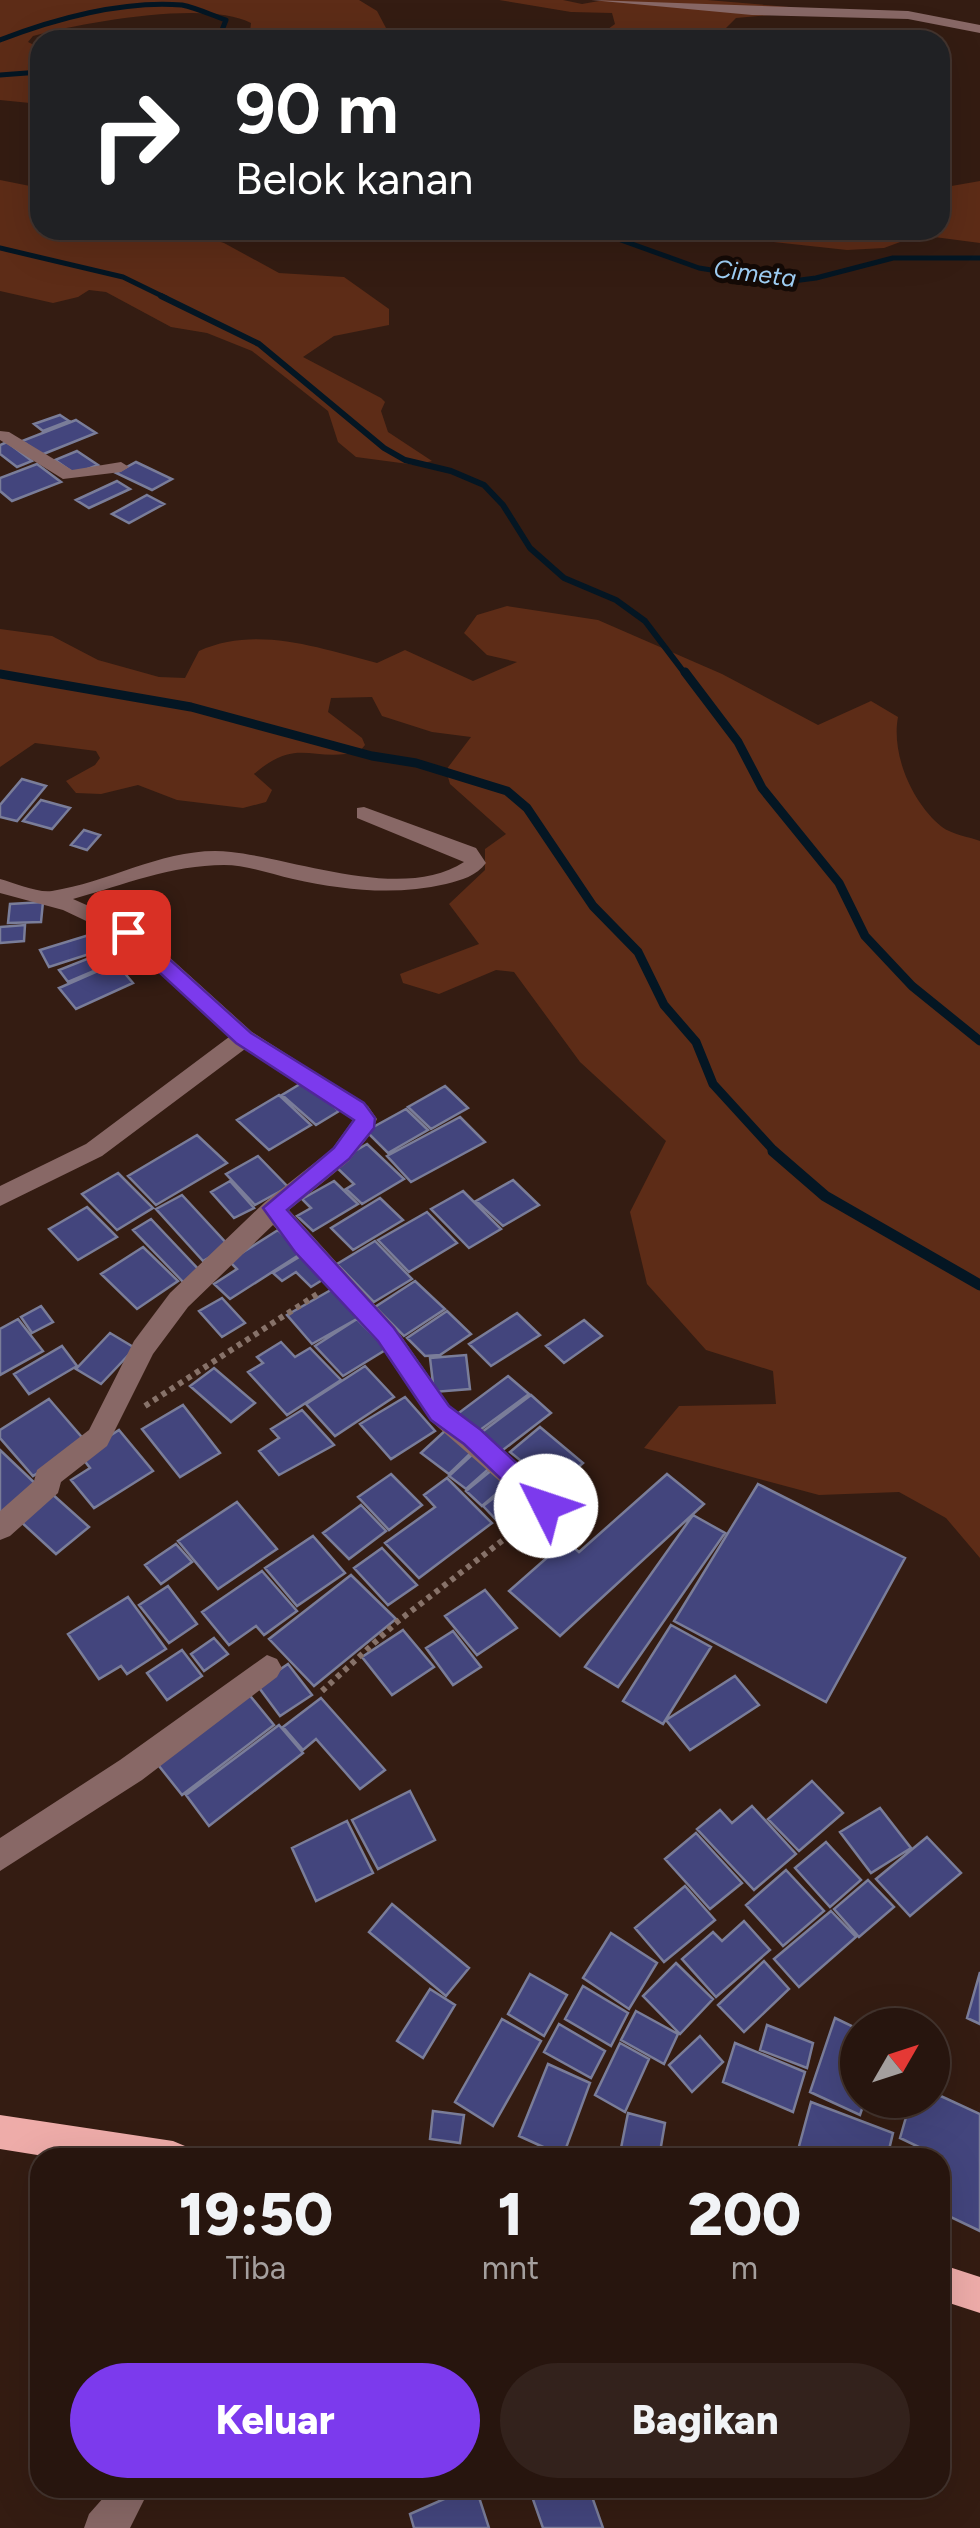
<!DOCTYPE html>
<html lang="id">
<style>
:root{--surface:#27150e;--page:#33221c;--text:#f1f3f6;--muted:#a49f9e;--line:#43342e;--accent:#7c3aed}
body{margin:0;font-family:Figtree,sans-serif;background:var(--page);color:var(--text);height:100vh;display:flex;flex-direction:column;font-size:38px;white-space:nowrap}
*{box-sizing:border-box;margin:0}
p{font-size:32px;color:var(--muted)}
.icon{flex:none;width:55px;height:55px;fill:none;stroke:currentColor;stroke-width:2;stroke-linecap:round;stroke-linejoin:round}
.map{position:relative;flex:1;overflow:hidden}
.panel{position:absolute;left:30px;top:2148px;width:920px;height:350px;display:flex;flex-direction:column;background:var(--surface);border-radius:30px;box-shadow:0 10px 40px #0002,0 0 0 2px var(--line)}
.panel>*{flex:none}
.top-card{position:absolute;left:30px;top:30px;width:920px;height:210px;border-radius:30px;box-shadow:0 10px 40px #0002,0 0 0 2px var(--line);background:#202124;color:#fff;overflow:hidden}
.needle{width:65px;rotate:51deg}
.buttons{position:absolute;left:840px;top:2008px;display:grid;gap:20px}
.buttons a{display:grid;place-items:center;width:110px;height:110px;border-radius:50%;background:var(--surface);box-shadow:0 10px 40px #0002,0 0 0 2px var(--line);font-size:50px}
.pin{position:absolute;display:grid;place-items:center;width:85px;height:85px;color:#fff;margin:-42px;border-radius:20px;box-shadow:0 5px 15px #0006}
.me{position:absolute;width:110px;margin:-55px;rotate:311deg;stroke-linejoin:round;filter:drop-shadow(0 0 8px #0008)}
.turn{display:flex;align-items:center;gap:35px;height:210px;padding:0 40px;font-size:45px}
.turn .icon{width:130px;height:130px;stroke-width:2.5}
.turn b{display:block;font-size:70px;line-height:85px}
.eta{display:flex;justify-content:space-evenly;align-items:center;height:170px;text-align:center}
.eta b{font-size:60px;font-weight:800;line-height:70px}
.cta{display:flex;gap:20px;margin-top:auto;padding:20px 40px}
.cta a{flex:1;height:115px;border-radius:60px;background:var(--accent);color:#fff;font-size:40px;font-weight:800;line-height:115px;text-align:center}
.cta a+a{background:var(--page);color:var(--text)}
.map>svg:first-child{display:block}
</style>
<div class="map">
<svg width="980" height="2528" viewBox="0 0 980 2528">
<rect width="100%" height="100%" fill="#341c12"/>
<path fill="#5d2c17" d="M 0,0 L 359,0 L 377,11 L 386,28 L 370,37 L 381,40 L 249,40 L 251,23 C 208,0 84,22 33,36 L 28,42 L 40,48 L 40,104 L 0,100 Z
M 499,0 L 563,0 L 582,4 L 605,0 L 707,0 L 789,7 L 782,14 L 736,18 L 724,30 L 732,40 C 690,40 645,35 605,37 L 601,34 L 615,24 L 612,13 L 571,12 Z
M 0,180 L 40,188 L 40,230 L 182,230 L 224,243 L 279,273 L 344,277 L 389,309 L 389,325 L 334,336 L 303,357 L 381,398 L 385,402 L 381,411 L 388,432 L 432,461 L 416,465 L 356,457 L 338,442 L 328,411 L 252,351 L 207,333 L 171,327 L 106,292 L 89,290 L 78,297 L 53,303 L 0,291 Z
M 980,181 L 980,243 L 919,235 L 884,248 L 847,250 L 745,239 L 705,230 L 940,230 L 940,188 Z
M 507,606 L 598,620 L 722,674 L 818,725 L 871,701 L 898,717 C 891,754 912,803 942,827 C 951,834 969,837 980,841 L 980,1558 L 946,1518 L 899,1492 L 819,1495 L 644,1448 L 679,1406 L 776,1404 L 773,1371 L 706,1350 L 647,1284 L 630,1212 L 666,1141 L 580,1062 L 514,972 L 496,970 L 439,994 L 403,983 L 400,974 L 479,944 L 449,904 L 485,870 L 485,849 L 506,834 L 450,784 L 446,770 L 471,737 L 432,732 L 382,716 L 372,697 L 331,698 L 328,712 L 362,738 L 365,745 L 360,751 C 312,764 299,735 254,774 L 272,790 L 266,802 L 243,808 L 177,800 L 138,785 L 101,794 L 76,793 L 66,781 L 95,765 L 100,758 L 96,751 L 35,743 L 0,767 L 0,629 L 52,636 L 98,660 L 159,677 L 185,678 L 199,651 C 256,625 319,648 377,663 L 405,650 L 473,681 L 517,662 L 487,655 L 464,633 L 477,615 Z"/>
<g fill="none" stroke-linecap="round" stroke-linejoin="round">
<path stroke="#041623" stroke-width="5" d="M 0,40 C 54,19 123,0 182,5 C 197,8 211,15 226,20 L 218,40
M 0,75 L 40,72
M 593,230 L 699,268 L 785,282 L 816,278 L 893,258 L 980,258
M 0,248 L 123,277 L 166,298"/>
<path stroke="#041623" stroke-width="6" d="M 161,296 L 259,344 L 384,448 L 405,460 L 451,471 L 484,485 L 503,505 L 530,548 L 564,578 L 616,600 L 645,621 L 686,675
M 0,674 L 6,675"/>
<path stroke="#041623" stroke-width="9" d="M 685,672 L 738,742 L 762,788 L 839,883 L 865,936 L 912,986 L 980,1041
M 0,674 L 191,707 L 372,756 L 416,763 L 507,791 L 527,808 L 593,906 L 638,952 L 664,1005 L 696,1042 L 713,1084 L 776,1153"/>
<path stroke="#041623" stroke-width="11" d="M 773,1151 L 825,1196 L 980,1285"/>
</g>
<path fill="#43457d" stroke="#7a7d99" stroke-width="2.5" d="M 60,415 L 69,421 L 43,431 L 34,424 Z
M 76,420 L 96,433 L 41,455 L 22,441 Z
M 7,442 L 32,461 L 17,467 L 0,454 L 0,445 Z
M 77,451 L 98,465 L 75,474 L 55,460 Z
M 136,462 L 172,479 L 152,490 L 116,473 Z
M 37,464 L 61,482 L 12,501 L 0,491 L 0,478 Z
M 117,481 L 130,489 L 89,508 L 76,500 Z
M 147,495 L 164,504 L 129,523 L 112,514 Z
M 22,779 L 46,786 L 17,821 L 0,817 L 0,805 Z
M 41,800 L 70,808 L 52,829 L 23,821 Z
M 84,830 L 100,835 L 87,850 L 71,845 Z
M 43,902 L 41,922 L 8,923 L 10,904 Z
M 25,925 L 24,941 L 0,943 L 0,927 Z
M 102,931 L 111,947 L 49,967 L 40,950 Z
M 135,948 L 142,962 L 124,968 L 116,954 Z
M 92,957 L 101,968 L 68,982 L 59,970 Z
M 116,963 L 133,983 L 76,1009 L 59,988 Z
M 305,1081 L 339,1111 L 316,1125 L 282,1095 Z
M 445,1086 L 468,1108 L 431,1129 L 408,1107 Z
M 279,1095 L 311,1125 L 269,1150 L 237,1120 Z
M 406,1109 L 428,1130 L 388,1153 L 366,1131 Z
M 460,1117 L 485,1142 L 411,1182 L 387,1156 Z
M 197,1135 L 227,1163 L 156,1205 L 128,1176 Z
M 367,1144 L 404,1179 L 362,1204 L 346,1189 L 354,1184 L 333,1164 Z
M 258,1156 L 288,1187 L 255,1205 L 226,1174 Z
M 118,1173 L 153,1208 L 117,1230 L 82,1194 Z
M 513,1180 L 539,1205 L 503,1226 L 476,1201 Z
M 230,1181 L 254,1208 L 234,1218 L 211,1192 Z
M 334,1181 L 358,1204 L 313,1231 L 297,1216 L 311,1208 L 302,1199 Z
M 463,1191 L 501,1229 L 469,1248 L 431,1209 Z
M 182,1195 L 229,1246 L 203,1261 L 156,1209 Z
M 380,1198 L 403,1220 L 353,1250 L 331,1228 Z
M 87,1207 L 117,1237 L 78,1260 L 49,1229 Z
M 427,1212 L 457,1243 L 409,1272 L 378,1240 Z
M 151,1219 L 202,1273 L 185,1284 L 133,1230 Z
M 278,1230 L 302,1253 L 230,1299 L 214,1284 L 237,1269 L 229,1261 Z
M 375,1241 L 412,1279 L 374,1302 L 337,1264 Z
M 143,1247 L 178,1281 L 137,1309 L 101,1274 Z
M 304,1254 L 327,1277 L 311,1287 L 296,1272 L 282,1281 L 273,1273 Z
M 415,1281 L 445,1309 L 404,1336 L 375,1307 Z
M 336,1287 L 362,1316 L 312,1344 L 287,1315 Z
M 222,1298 L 245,1323 L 222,1337 L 199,1311 Z
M 41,1306 L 53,1322 L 32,1333 L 21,1317 Z
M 447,1311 L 471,1334 L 440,1355 L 425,1356 L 407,1338 Z
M 517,1313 L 540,1335 L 491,1366 L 469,1344 Z
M 18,1319 L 43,1351 L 0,1375 L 0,1329 Z
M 357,1319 L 387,1349 L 343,1376 L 315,1346 Z
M 584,1320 L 602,1336 L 564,1363 L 546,1346 Z
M 110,1333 L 135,1348 L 101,1384 L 76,1369 Z
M 281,1342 L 295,1357 L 310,1348 L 341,1380 L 287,1415 L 248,1372 L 263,1363 L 257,1357 Z
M 62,1346 L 77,1366 L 29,1394 L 14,1374 Z
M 466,1355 L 470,1389 L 434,1392 L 430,1358 Z
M 365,1366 L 394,1397 L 335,1436 L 306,1404 Z
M 214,1368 L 255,1403 L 231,1422 L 190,1386 Z
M 508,1376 L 529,1394 L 476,1433 L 456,1415 Z
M 531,1395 L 551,1413 L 499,1453 L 478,1435 Z
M 405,1397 L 435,1431 L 391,1459 L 360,1424 Z
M 49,1399 L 86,1442 L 33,1476 L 0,1438 L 0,1430 Z
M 183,1405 L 220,1453 L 180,1477 L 142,1429 Z
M 302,1410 L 334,1445 L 279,1475 L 259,1451 L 279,1438 L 271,1429 Z
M 540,1427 L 583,1463 L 546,1496 L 517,1471 L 525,1464 L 510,1452 Z
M 447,1429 L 474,1450 L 449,1474 L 421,1453 Z
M 119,1430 L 153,1471 L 94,1508 L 71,1480 L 90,1468 L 80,1455 Z
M 0,1450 L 40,1488 L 0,1519 Z
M 475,1452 L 492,1466 L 466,1489 L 449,1476 Z
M 493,1469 L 509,1483 L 482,1506 L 466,1491 Z
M 391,1474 L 422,1505 L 389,1530 L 358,1497 Z
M 667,1474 L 704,1504 L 560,1636 L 509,1591 L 566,1541 L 579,1552 Z
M 447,1478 L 492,1523 L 419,1578 L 385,1543 L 435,1507 L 424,1495 Z
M 758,1484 L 905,1558 L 826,1702 L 674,1621 Z
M 511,1485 L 529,1504 L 501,1525 L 483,1506 Z
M 51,1493 L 89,1527 L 56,1554 L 19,1520 Z
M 237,1502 L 277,1549 L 218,1589 L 178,1541 Z
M 361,1505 L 386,1531 L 349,1559 L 323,1533 Z
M 693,1515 L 725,1533 L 618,1687 L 585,1667 Z
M 313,1536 L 345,1573 L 297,1606 L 265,1568 Z
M 176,1544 L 192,1562 L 161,1584 L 145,1565 Z
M 382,1548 L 417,1585 L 388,1605 L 354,1568 Z
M 262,1571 L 297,1611 L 264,1635 L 256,1626 L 229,1645 L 202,1612 Z
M 351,1575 L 396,1619 L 314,1686 L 269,1639 Z
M 168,1586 L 197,1624 L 169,1643 L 139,1605 Z
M 485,1590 L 517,1628 L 477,1655 L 445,1616 Z
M 128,1597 L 166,1649 L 127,1674 L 121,1666 L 99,1679 L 68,1634 Z
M 671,1625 L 711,1647 L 663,1724 L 623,1701 Z
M 403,1630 L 434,1667 L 392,1695 L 362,1657 Z
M 453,1631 L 481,1667 L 453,1685 L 426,1648 Z
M 214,1638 L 228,1654 L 204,1671 L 191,1654 Z
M 182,1650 L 202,1676 L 167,1700 L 147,1673 Z
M 288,1664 L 312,1695 L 280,1716 L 257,1685 Z
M 735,1676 L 759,1705 L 690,1750 L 666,1720 Z
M 247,1692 L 274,1725 L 182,1795 L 155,1761 Z
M 321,1698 L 385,1770 L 360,1789 L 316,1739 L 303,1750 L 283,1727 Z
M 279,1725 L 303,1753 L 209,1826 L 186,1795 Z
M 812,1781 L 843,1813 L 799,1851 L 768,1819 Z
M 410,1791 L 435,1840 L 378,1869 L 352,1820 Z
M 752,1806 L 796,1854 L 754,1890 L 697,1829 L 720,1810 L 732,1823 Z
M 880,1808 L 911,1848 L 871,1873 L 840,1832 Z
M 347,1821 L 373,1873 L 316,1901 L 292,1848 Z
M 696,1833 L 742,1883 L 710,1909 L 665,1859 Z
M 927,1837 L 961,1873 L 910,1916 L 876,1879 Z
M 826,1842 L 861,1880 L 830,1907 L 795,1868 Z
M 786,1870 L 824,1911 L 783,1946 L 746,1905 Z
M 868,1880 L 894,1907 L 859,1937 L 834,1909 Z
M 685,1886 L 715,1920 L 664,1962 L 635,1928 Z
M 392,1904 L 469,1968 L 446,1996 L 369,1932 Z
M 831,1911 L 856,1937 L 799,1987 L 774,1959 Z
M 744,1921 L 770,1950 L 716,1997 L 682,1959 L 713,1932 L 722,1941 Z
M 611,1933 L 657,1963 L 629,2009 L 583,1978 Z
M 764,1961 L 789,1989 L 744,2032 L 718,2005 Z
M 676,1963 L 713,1999 L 680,2034 L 643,1996 Z
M 980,1972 L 980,2024 L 967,2018 Z
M 530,1974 L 567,1995 L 544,2036 L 508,2014 Z
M 583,1986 L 628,2013 L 611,2046 L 565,2019 Z
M 430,1989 L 455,2005 L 423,2058 L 397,2041 Z
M 636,2011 L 678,2034 L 664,2064 L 621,2040 Z
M 835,2018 L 858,2029 L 858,2100 L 865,2100 L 860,2115 L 810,2092 Z
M 502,2019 L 541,2041 L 493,2126 L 455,2102 Z
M 559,2024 L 605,2051 L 591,2078 L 544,2052 Z
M 767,2025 L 813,2043 L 807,2068 L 760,2050 Z
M 700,2036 L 723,2062 L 692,2092 L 669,2065 Z
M 620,2043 L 649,2059 L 625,2112 L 595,2095 Z
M 735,2043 L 805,2072 L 793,2112 L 723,2082 Z
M 548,2064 L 590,2083 L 563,2156 L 519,2136 Z
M 932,2092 L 980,2114 L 980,2231 L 940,2212 L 940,2158 L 928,2158 L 921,2148 L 900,2138 L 911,2100 L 932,2100 Z
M 811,2102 L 893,2133 L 887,2158 L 815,2158 L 798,2150 Z
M 433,2111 L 464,2115 L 460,2143 L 430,2139 Z
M 628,2113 L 665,2123 L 659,2158 L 619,2158 Z
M 469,2488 L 476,2488 L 489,2528 L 414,2528 L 410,2514 Z
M 529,2488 L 589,2488 L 603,2528 L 543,2528 Z"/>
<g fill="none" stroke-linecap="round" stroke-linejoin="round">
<path stroke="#877269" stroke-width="6" stroke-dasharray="5 5" stroke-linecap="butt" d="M 145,1406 L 319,1293
M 322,1691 L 397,1622 L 525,1523"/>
<path fill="#886866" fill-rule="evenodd" d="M 591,0 L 908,11 L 980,25 L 980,33 L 908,19 L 752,15 Z
M 0,431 L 9,432 L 72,470 L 121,462 L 129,467 L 121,472 L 63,479 L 0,440 Z
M 364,807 L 476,848 L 486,863 C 476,876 462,880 446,884 C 395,896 343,890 293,879 C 271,874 247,865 224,865 C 172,865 123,885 73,899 L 136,927 L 252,1032 L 368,1106 L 377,1119 L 369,1136 L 349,1161 L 289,1210 L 395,1327 L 449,1405 L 557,1498 L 561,1506 L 557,1514 L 547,1518 L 537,1514 L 431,1421 L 377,1341 L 273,1225 L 188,1307 L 153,1354 L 107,1446 L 61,1482 L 58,1493 L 10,1536 L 0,1540 L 0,1511 L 34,1481 L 37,1470 L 89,1430 L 134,1341 L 170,1293 L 265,1202 L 332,1149 L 353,1120 L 245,1049 L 102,1156 L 0,1206 L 0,1186 L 86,1144 L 229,1037 L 120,937 L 63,910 L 0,893 L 0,879 C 15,883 37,893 52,891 C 112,882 169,845 231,852 C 296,859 403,902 464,862 L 357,818 L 357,808 Z
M 267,1655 L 277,1659 L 282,1668 L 277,1677 L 142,1780 L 0,1871 L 0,1838 L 120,1760 Z
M 112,2488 L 150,2488 L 130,2528 L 84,2528 L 89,2514 Z"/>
<path fill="#eeaca9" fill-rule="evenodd" d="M 0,2115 L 173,2141 L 185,2146 L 190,2158 L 56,2158 L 0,2149 Z
M 940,2264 L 980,2277 L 980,2313 L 940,2300 Z"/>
</g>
<path fill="#7c3aed" stroke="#51269a" stroke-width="2.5" d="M 128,926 L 135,928 L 251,1033 L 364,1103 L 375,1118 L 374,1128 L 349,1159 L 287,1210 L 394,1328 L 449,1406 L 481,1430 L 555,1499 L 559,1506 L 555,1514 L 546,1517 L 538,1514 L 464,1444 L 431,1420 L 378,1341 L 295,1252 L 263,1208 L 334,1148 L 354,1120 L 236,1043 L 121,937 L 121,928 Z"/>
<g text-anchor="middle" stroke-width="10" stroke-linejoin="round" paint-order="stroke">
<g font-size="25" font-style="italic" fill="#9fcff5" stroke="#140a06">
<text transform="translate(755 273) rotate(7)" y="9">Cimeta</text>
</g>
</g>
</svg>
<div class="buttons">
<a><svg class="needle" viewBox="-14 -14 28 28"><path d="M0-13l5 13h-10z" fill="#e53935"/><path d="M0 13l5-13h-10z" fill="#a49f9e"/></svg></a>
</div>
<div class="pin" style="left:128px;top:932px;background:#d93025"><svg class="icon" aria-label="arrive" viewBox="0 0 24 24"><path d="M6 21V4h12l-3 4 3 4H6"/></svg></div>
<svg class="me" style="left:546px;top:1506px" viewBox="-20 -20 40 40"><circle r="19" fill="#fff"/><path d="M0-13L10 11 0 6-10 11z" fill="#7c3aed"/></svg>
<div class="top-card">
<div class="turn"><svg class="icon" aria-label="right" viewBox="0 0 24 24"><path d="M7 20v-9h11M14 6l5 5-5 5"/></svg><div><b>90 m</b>Belok kanan</div></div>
</div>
<section class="panel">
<div class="eta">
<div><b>19:50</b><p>Tiba</p></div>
<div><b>1</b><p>mnt</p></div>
<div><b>200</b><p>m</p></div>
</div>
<div class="cta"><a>Keluar</a><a>Bagikan</a></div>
</section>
</div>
